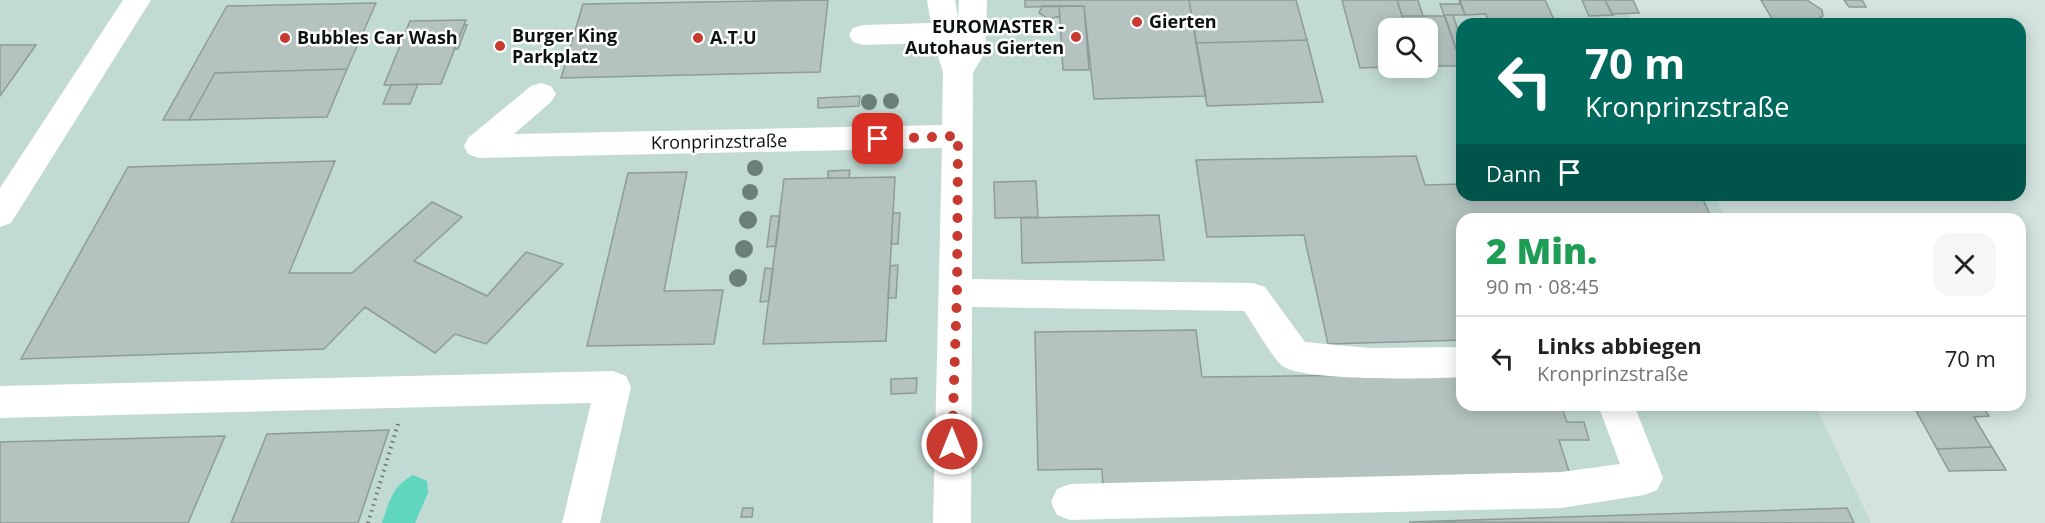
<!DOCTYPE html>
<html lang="de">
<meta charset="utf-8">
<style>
:root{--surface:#fff;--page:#f6f6f6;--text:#222;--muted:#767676;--line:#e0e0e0}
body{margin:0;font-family:"Open Sans",sans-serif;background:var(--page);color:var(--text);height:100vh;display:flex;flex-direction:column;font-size:22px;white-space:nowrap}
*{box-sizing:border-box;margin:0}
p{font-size:20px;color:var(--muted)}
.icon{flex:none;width:33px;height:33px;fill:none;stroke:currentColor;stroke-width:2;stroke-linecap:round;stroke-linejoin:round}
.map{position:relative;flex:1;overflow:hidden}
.sheet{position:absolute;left:1456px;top:213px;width:570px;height:198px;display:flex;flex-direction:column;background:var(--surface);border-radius:18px;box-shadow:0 3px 15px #0003}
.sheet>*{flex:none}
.guide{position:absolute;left:1456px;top:18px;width:570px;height:183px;border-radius:18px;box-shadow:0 3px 15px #0003;background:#00695c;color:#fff;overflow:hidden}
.fabs{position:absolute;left:1378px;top:18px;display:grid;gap:12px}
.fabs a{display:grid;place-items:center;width:60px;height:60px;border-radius:12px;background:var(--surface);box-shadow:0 3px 15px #0003;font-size:30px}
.pin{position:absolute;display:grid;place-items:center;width:51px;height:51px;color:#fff;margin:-26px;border-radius:12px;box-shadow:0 3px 9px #0006}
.me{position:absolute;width:66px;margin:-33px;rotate:0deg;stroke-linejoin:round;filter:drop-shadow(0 0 4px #0008)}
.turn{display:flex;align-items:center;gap:21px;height:126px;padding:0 30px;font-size:27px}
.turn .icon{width:78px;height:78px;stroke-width:2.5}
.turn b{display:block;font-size:42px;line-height:51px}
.then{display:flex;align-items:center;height:57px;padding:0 30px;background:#0003;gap:12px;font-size:22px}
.round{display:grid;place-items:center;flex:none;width:63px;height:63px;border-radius:18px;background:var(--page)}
.overview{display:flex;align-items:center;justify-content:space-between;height:102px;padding:0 30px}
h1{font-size:36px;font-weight:800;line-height:45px;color:#1e9e55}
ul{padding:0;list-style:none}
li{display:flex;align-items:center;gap:18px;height:84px;padding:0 30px;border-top:2px solid var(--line)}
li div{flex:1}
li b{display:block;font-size:22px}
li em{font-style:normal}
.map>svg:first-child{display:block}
</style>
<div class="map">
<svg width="2045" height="523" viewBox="0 0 2045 523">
<rect width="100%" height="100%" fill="#d4e3df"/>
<path fill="#c1dad3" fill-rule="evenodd" d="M 0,0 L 1622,0 L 1633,24 L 1462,24 L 1462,195 L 1715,195 L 1726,219 L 1462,219 L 1462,405 L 1815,405 L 1871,523 L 0,523 ZM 1389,28 L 1428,28 L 1428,68 L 1389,68 Z"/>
<path fill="#60d6bf" d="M 413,475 L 427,481 L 428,493 L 415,523 L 382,523 C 389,502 393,485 413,475 Z"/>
<path fill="#b4c3bf" stroke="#8d9c98" stroke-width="1.5" d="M 828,0 L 820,72 L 561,78 L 583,4 Z
M 1025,0 L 1189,0 L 1206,96 L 1094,99 L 1084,6 L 1025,7 Z
M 1189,0 L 1296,0 L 1307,40 L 1196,43 Z
M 1342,0 L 1397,0 L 1406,28 L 1389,28 L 1389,67 L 1360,68 Z
M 1397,0 L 1418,0 L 1423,16 L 1402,16 Z
M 1459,0 L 1465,15 L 1444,15 L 1440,4 L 1460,4 Z
M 1460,0 L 1545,0 L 1556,24 L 1489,24 L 1486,14 L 1465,15 Z
M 1582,0 L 1605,0 L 1613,15 L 1589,16 Z
M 1605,0 L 1633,0 L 1639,13 L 1612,14 Z
M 1761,0 L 1807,0 L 1822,10 L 1823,16 L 1819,18 L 1822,22 L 1944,19 L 1948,24 L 1775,24 Z
M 1844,0 L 1862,0 L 1866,7 L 1849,7 Z
M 376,3 L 347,69 L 215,73 L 189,120 L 163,120 L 227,6 Z
M 1042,6 L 1059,6 L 1060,16 L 1049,19 L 1039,13 Z
M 1059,6 L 1084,6 L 1089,70 L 1063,70 Z
M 1444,15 L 1453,15 L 1462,42 L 1462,66 Z
M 1402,16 L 1445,16 L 1462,66 L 1428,66 L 1428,28 L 1406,28 Z
M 466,20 L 441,84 L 384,85 L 410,21 Z
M 464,25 L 467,25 L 458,49 L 454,49 Z
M 1307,40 L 1323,102 L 1207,106 L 1196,43 Z
M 0,45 L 36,45 L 0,96 Z
M 347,69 L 327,117 L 189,120 L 215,73 Z
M 418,84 L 410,104 L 383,104 L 391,85 Z
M 860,96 L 859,106 L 818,108 L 818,98 Z
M 1416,156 L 1425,185 L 1462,184 L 1462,195 L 1701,195 L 1712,219 L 1462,219 L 1462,340 L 1328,344 L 1304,235 L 1207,237 L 1196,160 Z
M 335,161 L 289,273 L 352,273 L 432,202 L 462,217 L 414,261 L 487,296 L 526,252 L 563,264 L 486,344 L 455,334 L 435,353 L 365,307 L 324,349 L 21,359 L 128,167 Z
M 850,170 L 849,178 L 828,178 L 828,171 Z
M 687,172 L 664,291 L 723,290 L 714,344 L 587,346 L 628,173 Z
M 895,177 L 886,341 L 763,344 L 784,179 Z
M 1036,181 L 1038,217 L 995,218 L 994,182 Z
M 893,213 L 900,213 L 898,244 L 891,244 Z
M 1159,215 L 1164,260 L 1022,263 L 1021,218 Z
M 771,216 L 780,216 L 776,246 L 767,247 Z
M 898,265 L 896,298 L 888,298 L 890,266 Z
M 765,268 L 773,269 L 769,301 L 760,302 Z
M 1196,330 L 1202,377 L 1462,374 L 1462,405 L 1561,405 L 1567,422 L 1584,422 L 1589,440 L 1559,440 L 1572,481 L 1103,487 L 1102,469 L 1038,470 L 1035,332 Z
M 917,378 L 916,393 L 891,394 L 891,379 Z
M 1913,405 L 1982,405 L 1989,416 L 1974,417 L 1992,447 L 1937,449 Z
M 389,430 L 358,523 L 231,523 L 267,434 Z
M 225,436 L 188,523 L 0,523 L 0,442 Z
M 1992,447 L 2006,470 L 1949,471 L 1937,449 Z
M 743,508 L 753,508 L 752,517 L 741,517 Z
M 1847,508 L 1854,523 L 1409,522 Z"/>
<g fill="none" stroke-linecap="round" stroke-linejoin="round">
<path stroke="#6e7875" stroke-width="4" stroke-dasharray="1.5 4.5" stroke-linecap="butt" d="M 368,523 L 398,424"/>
<path fill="#fff" fill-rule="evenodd" d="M 123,0 L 151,0 L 11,223 L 0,227 L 0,188 Z
M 927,0 L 955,0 L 958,19 L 959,0 L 987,0 L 985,52 L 973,73 L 972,279 L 1253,283 L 1265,287 L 1305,342 L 1369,348 L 1462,347 L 1462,377 C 1431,379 1306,381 1284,367 C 1274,361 1252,322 1244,311 L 972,307 L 971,523 L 933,523 L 942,148 L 479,158 L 468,154 L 464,146 L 468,138 L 531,86 L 541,83 L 551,86 L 556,94 L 551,102 L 514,134 L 942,125 L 943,72 L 934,43 L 863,45 L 853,42 L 849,35 L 853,28 L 863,25 L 931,23 Z
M 613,371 L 626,376 L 631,387 L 600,523 L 562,523 L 591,403 L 0,418 L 0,386 Z
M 1598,405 L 1634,405 L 1663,478 L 1657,490 L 1644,495 L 1561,508 L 1070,520 L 1057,515 L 1051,502 L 1057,489 L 1070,484 L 1561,472 L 1620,464 Z"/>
</g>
<g fill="#6d7f7b">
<circle cx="891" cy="101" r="8"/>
<circle cx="869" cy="102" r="8"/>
<circle cx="862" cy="124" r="8"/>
<circle cx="755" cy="168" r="8"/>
<circle cx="750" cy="192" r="8"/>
<circle cx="748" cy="220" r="9"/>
<circle cx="744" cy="249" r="9"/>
<circle cx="738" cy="278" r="9"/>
</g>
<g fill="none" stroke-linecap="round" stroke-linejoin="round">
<path stroke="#c83a2f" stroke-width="10" stroke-dasharray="0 18" d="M 878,139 L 958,136 L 957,293 L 952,444"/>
</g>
<g fill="#c83a2f" stroke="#fff" stroke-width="2">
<circle cx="1137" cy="22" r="6"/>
<circle cx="1076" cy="37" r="6"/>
<circle cx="285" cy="38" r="6"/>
<circle cx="698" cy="38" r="6"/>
<circle cx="500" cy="46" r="6"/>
</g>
<g text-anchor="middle" stroke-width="5" stroke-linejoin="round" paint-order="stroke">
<g font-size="18" font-weight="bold" fill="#0c1210" stroke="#fff" text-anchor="start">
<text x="1149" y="28">Gierten</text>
<text x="1064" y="33" text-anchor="end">EUROMASTER -<tspan x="1064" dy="21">Autohaus Gierten</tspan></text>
<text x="512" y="42">Burger King<tspan x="512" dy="21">Parkplatz</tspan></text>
<text x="297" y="44">Bubbles Car Wash</text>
<text x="710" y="44">A.T.U</text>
</g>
<g font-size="18" fill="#0c1210" stroke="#fff">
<text transform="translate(719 142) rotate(-1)" y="6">Kronprinzstraße</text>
</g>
</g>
</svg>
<div class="fabs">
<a><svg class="icon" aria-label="search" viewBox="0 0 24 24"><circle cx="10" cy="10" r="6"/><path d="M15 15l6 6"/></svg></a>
</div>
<div class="pin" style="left:878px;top:139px;background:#d93025"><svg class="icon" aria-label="arrive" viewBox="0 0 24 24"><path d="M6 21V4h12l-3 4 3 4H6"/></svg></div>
<svg class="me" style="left:952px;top:444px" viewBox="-20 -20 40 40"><circle r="17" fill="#c83a2f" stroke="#fff" stroke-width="3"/><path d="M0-11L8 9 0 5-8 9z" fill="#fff"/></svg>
<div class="guide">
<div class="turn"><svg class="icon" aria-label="left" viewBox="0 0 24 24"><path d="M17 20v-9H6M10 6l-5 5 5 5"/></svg><div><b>70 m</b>Kronprinzstraße</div></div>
<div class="then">Dann<svg class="icon" aria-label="arrive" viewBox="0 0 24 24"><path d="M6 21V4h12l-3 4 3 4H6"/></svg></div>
</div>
<section class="sheet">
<div class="overview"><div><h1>2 Min.</h1><p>90 m · 08:45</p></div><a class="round"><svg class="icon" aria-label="close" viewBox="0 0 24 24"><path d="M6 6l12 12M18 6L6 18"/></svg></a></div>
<ul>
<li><svg class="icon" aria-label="left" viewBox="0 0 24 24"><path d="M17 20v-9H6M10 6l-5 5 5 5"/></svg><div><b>Links abbiegen</b><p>Kronprinzstraße</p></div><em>70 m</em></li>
</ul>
</section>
</div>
